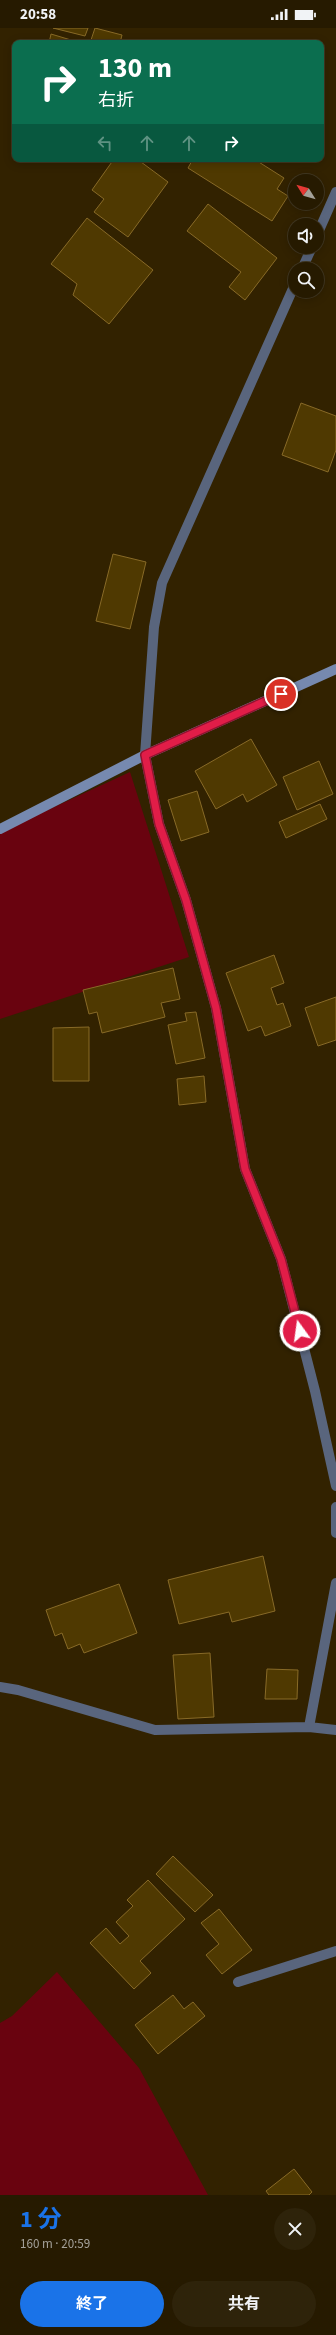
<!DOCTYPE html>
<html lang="ja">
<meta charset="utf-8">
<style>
:root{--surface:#261a00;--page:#2e230a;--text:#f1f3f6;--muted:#a4a199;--line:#423822;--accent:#1a73e8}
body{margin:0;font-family:"Source Sans 3","Noto Sans JP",sans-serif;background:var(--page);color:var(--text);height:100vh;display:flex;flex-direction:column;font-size:15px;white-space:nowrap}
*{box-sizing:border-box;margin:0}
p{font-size:13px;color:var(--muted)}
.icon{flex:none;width:22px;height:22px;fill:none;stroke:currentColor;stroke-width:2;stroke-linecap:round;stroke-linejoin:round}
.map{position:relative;height:2167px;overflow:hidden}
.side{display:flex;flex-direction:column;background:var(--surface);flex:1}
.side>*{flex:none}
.hud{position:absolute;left:12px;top:12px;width:312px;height:122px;border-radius:8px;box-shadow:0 2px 10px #0003,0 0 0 1px var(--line);background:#0b6e4f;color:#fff;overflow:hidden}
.needle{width:26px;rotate:307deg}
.tools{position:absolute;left:288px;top:146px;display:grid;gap:8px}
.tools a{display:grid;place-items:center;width:36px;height:36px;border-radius:50%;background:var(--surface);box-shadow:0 2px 10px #0003,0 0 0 1px var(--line);font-size:20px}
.pin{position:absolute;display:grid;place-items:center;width:34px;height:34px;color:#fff;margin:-17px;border:2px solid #fff;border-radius:50%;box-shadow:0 1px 4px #0007}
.me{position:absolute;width:44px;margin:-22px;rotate:346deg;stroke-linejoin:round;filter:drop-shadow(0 0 3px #0008)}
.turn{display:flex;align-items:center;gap:14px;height:84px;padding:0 20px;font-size:18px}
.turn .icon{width:52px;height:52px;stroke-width:2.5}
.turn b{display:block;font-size:28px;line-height:34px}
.lanes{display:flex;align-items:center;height:38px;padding:0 20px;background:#0003;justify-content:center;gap:20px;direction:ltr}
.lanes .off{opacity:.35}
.round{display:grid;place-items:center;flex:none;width:42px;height:42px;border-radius:21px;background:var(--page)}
.head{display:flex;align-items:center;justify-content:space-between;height:68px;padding:0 20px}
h1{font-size:24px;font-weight:700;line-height:30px;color:var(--accent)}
.cta{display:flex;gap:8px;margin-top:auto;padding:8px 20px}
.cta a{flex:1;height:46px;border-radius:24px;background:var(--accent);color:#fff;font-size:16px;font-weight:700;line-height:46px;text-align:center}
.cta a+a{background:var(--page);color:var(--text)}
.status{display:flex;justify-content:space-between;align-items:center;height:28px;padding:0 20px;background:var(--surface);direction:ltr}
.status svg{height:11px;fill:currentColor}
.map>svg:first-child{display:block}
</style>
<div class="status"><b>20:58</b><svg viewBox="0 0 49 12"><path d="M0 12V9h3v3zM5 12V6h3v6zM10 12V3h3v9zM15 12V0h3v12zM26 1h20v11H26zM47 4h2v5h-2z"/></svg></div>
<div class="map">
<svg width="336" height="2167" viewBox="0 0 336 2167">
<rect width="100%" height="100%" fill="#322200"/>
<path fill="#69030f" d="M 130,744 L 189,929 L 0,991 L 0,804 Z
M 57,1944 L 139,2040 L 208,2167 L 0,2167 L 0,1995 L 12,1988 Z"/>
<path fill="#4f3901" stroke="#886a27" d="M 53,0 L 88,0 L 85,8 Z
M 95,0 L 122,7 L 120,15 L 90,15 Z
M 51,6 L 81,15 L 49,15 Z
M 114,131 L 137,131 L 168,154 L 128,209 L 94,184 L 104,171 L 92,162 Z
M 193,131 L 254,131 L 284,150 L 277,161 L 288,168 L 272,193 L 188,140 Z
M 208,176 L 277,230 L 245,272 L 229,259 L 241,244 L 187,203 Z
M 87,190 L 153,242 L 109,296 L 73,267 L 77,256 L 51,236 Z
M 301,375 L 336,388 L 336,422 L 328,444 L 282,427 Z
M 113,526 L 146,534 L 130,601 L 96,593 Z
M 251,711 L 277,757 L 247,774 L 243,766 L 216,781 L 195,743 Z
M 319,733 L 333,766 L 297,782 L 283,749 Z
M 197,763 L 209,804 L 181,813 L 168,772 Z
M 320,776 L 327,791 L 286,810 L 279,794 Z
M 274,927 L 284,955 L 271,960 L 277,977 L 283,975 L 291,998 L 265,1008 L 261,998 L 248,1003 L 226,945 Z
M 173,940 L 180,971 L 161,975 L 165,989 L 102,1005 L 97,984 L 89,986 L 83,962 Z
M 336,969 L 336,1012 L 318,1018 L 305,980 Z
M 196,984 L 205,1030 L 176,1036 L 168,997 L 187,993 L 185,985 Z
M 89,999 L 89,1053 L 53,1053 L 53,1000 Z
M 204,1048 L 206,1074 L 179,1077 L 177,1051 Z
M 263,1528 L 275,1583 L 232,1594 L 229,1584 L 179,1596 L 168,1552 Z
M 119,1556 L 137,1605 L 84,1625 L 80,1616 L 68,1621 L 62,1605 L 55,1608 L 46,1582 Z
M 210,1625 L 214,1689 L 178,1691 L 173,1627 Z
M 267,1641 L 298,1642 L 297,1671 L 265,1671 Z
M 173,1828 L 213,1867 L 195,1884 L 156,1846 Z
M 148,1852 L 185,1891 L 140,1933 L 151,1945 L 134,1961 L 90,1915 L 106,1900 L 120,1916 L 129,1908 L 116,1894 L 133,1878 L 127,1872 Z
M 219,1881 L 252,1922 L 222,1946 L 206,1927 L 219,1916 L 201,1895 Z
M 173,1967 L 184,1981 L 193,1974 L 205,1988 L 158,2026 L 135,1997 Z
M 294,2141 L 312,2164 L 309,2167 L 269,2167 L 266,2163 Z"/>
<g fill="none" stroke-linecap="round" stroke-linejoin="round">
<path stroke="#59657d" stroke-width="10" d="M 238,1954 L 336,1923"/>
<path stroke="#59657d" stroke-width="10" d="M 317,207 L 336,164
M 302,241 L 312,219
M 295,256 L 162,555 L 154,599 L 145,727 L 159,796 L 186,872 L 216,980 L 245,1141 L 281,1231 L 315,1363 L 336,1458
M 336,1479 L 336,1505
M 0,1659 L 18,1662 L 155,1702 L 309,1699 L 336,1702
M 309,1699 L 336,1555"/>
<path stroke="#7689af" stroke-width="10" d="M 0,801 L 145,727 L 336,641"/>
</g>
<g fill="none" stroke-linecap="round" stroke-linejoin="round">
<g stroke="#92132f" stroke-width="10">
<path id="route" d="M 281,666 L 145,727 L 159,796 L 186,872 L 216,980 L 245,1141 L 281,1231 L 300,1303"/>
</g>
<use href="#route" stroke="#e11d48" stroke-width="7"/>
</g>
</svg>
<div class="tools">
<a><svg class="needle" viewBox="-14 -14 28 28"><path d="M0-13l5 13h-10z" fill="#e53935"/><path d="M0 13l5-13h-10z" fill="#a4a199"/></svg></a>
<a><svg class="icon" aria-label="sound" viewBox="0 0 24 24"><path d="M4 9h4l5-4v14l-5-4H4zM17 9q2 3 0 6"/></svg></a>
<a><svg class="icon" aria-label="search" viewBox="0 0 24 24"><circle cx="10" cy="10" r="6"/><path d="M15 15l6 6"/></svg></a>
</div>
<div class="pin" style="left:281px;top:666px;background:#d93025"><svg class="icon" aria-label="arrive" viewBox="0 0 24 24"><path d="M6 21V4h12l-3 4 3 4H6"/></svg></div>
<svg class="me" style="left:300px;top:1303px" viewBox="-20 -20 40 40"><circle r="17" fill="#e11d48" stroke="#fff" stroke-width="3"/><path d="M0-11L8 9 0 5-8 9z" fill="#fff"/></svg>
<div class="hud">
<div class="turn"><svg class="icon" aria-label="right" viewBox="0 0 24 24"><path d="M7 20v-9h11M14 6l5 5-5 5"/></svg><div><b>130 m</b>右折</div></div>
<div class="lanes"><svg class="icon off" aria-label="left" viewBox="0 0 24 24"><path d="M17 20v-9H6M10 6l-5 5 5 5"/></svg><svg class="icon off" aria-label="ahead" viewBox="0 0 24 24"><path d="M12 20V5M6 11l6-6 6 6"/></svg><svg class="icon off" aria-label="ahead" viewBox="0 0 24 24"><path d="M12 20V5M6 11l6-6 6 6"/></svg><svg class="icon" aria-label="right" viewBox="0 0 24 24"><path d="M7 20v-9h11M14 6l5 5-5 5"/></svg></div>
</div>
</div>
<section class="side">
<div class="head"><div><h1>1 分</h1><p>160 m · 20:59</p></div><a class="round"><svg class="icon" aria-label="close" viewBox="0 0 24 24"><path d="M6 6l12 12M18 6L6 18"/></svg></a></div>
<div class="cta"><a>終了</a><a>共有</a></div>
</section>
